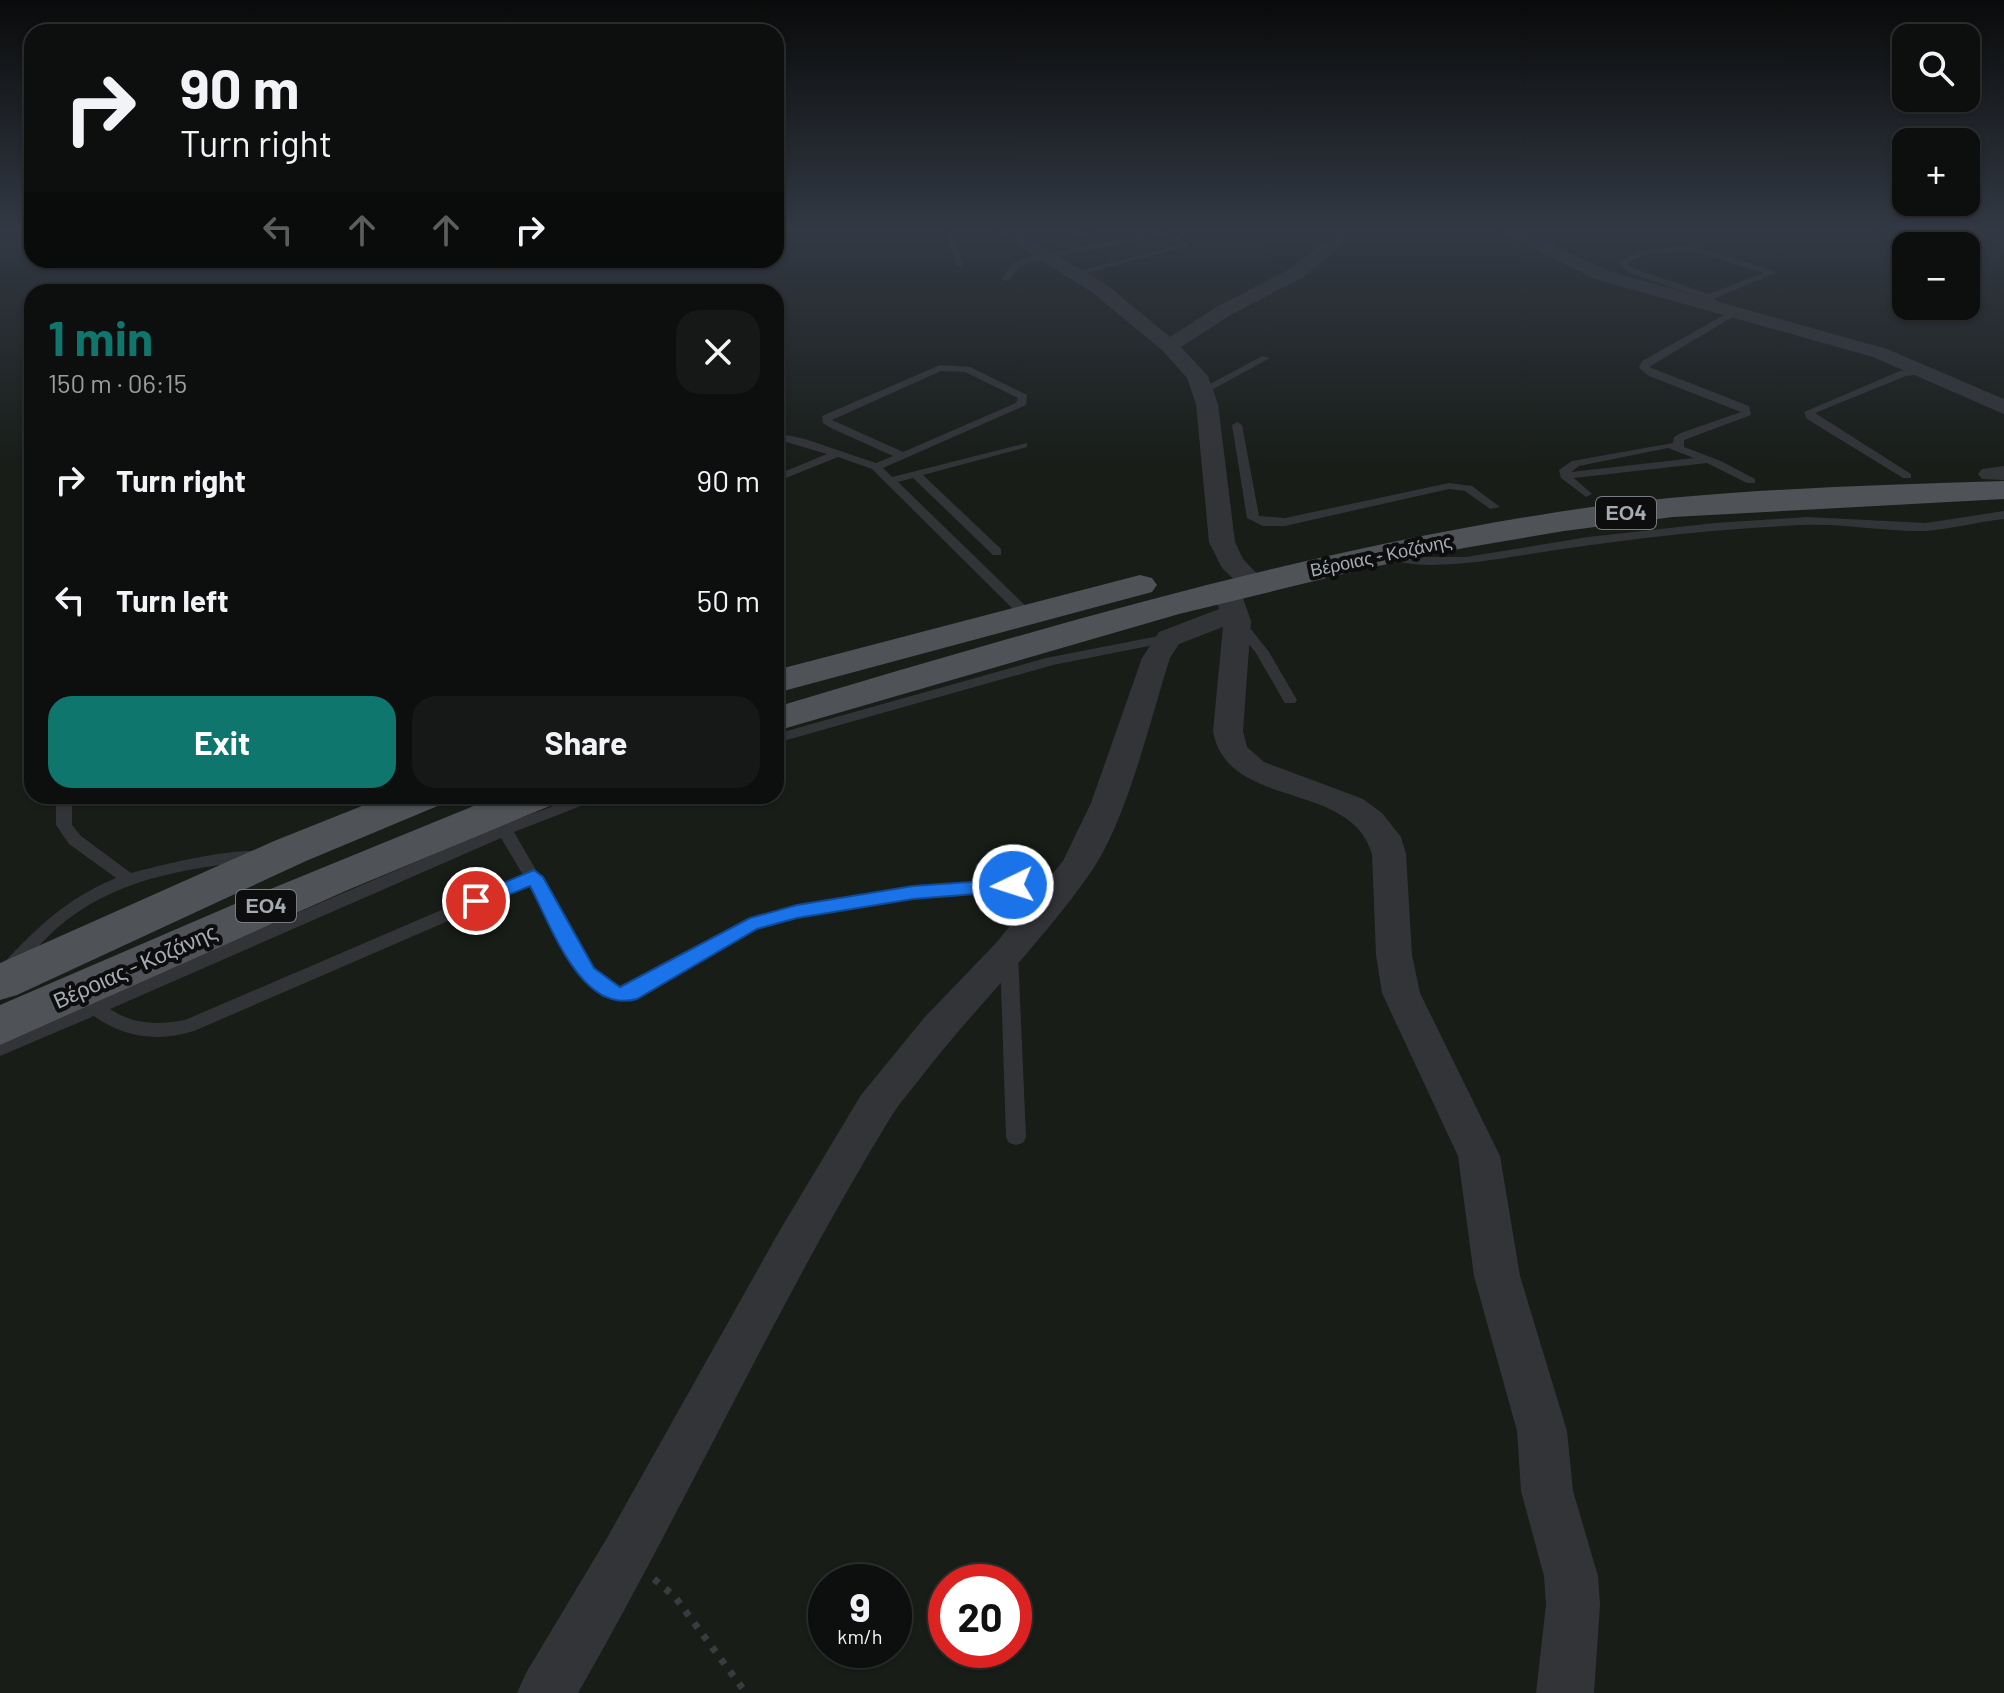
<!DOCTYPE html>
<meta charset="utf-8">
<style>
:root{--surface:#0d0e0e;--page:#161717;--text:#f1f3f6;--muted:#9a9c9e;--line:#2d2e2e;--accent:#0f766e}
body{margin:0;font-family:Barlow,sans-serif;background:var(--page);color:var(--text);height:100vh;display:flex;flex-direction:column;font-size:30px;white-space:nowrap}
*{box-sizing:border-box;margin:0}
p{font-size:26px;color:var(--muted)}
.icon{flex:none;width:44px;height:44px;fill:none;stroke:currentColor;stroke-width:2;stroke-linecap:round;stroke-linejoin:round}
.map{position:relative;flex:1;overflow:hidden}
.side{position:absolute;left:24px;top:284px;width:760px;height:520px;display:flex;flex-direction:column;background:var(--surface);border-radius:24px;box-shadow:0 2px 6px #0004,0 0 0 2px var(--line)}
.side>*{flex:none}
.banner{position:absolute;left:24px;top:24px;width:760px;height:244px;border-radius:24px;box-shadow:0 2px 6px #0004,0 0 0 2px var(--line);background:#0d0e0e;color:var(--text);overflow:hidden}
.fabs{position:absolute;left:1892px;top:24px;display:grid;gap:16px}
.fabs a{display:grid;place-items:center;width:88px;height:88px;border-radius:16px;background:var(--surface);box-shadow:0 2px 6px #0004,0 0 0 2px var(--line);font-size:40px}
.speed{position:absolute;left:808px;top:1564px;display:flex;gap:16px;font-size:40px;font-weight:700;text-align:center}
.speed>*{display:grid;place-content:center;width:104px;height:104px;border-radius:50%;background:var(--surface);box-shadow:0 2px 6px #0004,0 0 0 2px var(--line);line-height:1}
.speed small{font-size:20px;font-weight:400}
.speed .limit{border:12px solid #d22;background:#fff;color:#111}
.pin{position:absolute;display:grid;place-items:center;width:68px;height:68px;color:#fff;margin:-34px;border:4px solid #fff;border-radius:50%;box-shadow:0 2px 8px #0007}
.me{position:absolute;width:88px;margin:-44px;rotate:266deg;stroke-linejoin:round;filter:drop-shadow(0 0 6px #0008)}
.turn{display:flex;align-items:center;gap:28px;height:168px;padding:0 24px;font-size:36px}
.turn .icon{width:104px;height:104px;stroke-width:2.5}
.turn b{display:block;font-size:56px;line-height:68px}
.lanes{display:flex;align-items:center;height:76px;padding:0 24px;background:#0003;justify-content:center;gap:40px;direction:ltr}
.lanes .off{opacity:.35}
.round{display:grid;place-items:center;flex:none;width:84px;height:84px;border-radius:24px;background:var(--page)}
.overview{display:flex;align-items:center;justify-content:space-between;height:136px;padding:0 24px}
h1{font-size:48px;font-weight:700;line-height:60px;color:var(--accent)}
.cta{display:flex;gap:16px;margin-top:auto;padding:16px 24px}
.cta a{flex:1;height:92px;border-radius:24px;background:var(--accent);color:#fff;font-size:32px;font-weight:700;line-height:92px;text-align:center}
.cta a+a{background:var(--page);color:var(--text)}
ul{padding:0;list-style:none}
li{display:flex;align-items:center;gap:24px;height:120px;padding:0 24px}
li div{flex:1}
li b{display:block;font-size:30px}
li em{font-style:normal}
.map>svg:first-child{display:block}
</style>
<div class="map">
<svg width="2004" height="1693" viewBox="0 0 2004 1693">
<rect width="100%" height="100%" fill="#111213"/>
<path fill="#181d18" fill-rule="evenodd" d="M 0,230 L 32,230 L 32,260 L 776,260 L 776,230 L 2004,230 L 2004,1693 L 0,1693 ZM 1906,246 L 1966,246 L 1966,306 L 1906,306 ZM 32,292 L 776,292 L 776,796 L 32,796 ZM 826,1582 L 894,1582 L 894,1650 L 826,1650 ZM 946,1582 L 1014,1582 L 1014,1650 L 946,1650 Z"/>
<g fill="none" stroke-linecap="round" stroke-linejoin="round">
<path stroke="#393b3f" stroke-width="3" stroke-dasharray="2 3" stroke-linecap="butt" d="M 1876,230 L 1883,242"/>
<path stroke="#393b3f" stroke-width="7" stroke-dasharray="6 9" stroke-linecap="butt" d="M 654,1579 L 675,1597 L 746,1693"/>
<path fill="#333438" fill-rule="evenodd" d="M 945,230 L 953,230 L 963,267 L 956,265 Z
M 1083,230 L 1099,230 L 1029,247 L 1025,245 Z
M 1160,230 L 1171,230 L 1190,246 L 1075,276 L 1071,273 L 1179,245 L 1166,235 L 1027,263 L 1019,267 L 1008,281 L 1001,279 L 1013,263 L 1022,259 Z
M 1694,246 L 1774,271 L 1775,273 L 1714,299 L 1724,307 L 1719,310 L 1703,298 L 1629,273 L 1617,262 L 1642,250 ZM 1693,251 L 1763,273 L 1709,294 L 1635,269 L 1627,263 L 1644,255 Z
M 1733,310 L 1741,312 L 1649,367 L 1749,406 L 1751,415 L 1684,440 L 1684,447 L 1721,461 L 1755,479 L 1755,483 L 1747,483 L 1707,463 L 1574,478 L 1592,494 L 1586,497 L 1561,478 L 1559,470 L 1572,461 L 1673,443 L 1674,437 L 1681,433 L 1741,412 L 1649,376 L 1639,368 L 1642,361 ZM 1668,448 L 1694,458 L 1571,472 L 1579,466 Z
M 1262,356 L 1270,358 L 1208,392 L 1199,390 Z
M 940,365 L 970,367 L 1027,395 L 1026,405 L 883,468 L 892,477 L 1027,443 L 1027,447 L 923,475 L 1001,549 L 1001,555 L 993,555 L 913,478 L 898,482 L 1031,611 L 1031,617 L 1021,617 L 872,469 L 838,457 L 776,482 L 776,475 L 827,454 L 776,439 L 776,433 L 805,439 L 876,463 L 893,456 L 831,428 L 823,423 L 822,416 ZM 941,371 L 965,372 L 1018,398 L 1016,403 L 903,452 L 832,420 Z
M 1927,368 L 1931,369 L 1931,373 L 1906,376 L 1815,413 L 1911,474 L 1911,478 L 1903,478 L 1807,419 L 1804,412 L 1900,371 Z
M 1237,422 L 1242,425 L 1259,516 L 1285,518 L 1449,483 L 1472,486 L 1500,507 L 1490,509 L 1465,491 L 1449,489 L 1285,526 L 1263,526 L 1247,518 L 1232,425 Z
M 2004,511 L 2004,519 C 1978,522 1951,529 1925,531 C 1885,532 1844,523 1803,525 C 1710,529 1616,540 1524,555 C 1492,560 1412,574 1386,556 L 1392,552 L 1428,557 L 1466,557 L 1588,537 L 1715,523 L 1807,517 L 1926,523 Z
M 1237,617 L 1242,618 L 1269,652 L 1297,700 L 1295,703 L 1285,703 L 1283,700 L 1256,653 L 1230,621 Z
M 1169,634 L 1174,635 L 1174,641 L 1053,665 L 776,743 L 776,734 L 1046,658 Z
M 56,796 L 72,796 L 72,825 L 81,836 L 131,873 C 153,867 254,841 268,855 L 260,860 C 188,868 114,878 57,928 C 39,944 23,964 6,982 L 0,984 L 0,967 C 35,929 67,898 116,878 L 69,844 L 56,825 Z
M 580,796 L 602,796 L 599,799 L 514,832 L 593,969 L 614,987 L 620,989 L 647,977 L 744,920 L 797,906 L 913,886 L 1063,879 L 1071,884 L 1063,889 L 913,898 L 797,918 L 756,928 L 659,985 L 635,998 L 620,1001 L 602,997 L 581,977 L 529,886 L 194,1031 C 159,1042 124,1038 94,1016 L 0,1056 L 0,1041 L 85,1005 L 87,1001 L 95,1000 L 499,826 ZM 501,838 L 523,875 L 185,1020 C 156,1025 135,1025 110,1009 Z
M 1009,948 L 1015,950 L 1018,954 L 1026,1137 L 1023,1143 L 1016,1145 L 1009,1143 L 1006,1137 L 1000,954 L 1003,950 Z"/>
<path fill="#333438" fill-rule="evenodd" d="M 994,230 L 1015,230 L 1107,285 L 1170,337 L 1218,306 L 1288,270 L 1340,230 L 1359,230 L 1302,278 L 1232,314 L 1181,347 L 1208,376 L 1218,404 L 1235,542 L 1243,559 L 1266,583 L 1262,589 L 1244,589 L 1222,568 L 1209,542 L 1196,404 L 1187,378 L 1162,350 L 1093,293 Z
M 1497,230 L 1520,230 L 1609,271 L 1887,349 L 2004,399 L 2004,414 L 1873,357 L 1595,279 Z
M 2004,466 L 2004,480 L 1982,479 L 1978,474 L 1982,469 Z
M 1228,582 L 1238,584 L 1251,621 L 1243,731 L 1247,747 L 1264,762 L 1363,799 L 1382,813 L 1401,837 L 1406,854 L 1412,955 L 1420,993 L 1500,1156 L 1520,1276 L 1567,1431 L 1573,1491 L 1598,1576 L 1600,1605 L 1594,1693 L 1536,1693 L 1546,1605 L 1544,1576 L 1521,1491 L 1517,1431 L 1474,1276 L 1458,1156 L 1382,993 L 1376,955 L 1372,854 C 1351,779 1227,811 1213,731 L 1223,627 L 1179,644 L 1170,658 C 1150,720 1127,820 1091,872 C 1041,944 978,1004 925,1072 C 913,1088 899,1103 889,1120 C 776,1306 686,1505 578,1693 L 517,1693 L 526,1673 L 607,1538 L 780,1230 L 861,1095 L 924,1018 L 996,943 L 1063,861 L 1091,803 L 1142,658 L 1159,632 L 1219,609 L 1214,590 L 1218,584 Z"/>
<path fill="#4f5256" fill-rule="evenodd" d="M 2004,481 L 2004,499 L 1673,517 L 1564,531 L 1464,548 L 1364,569 L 1179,614 L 776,731 L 776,707 C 1035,630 1296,552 1564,511 C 1710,489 1857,486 2004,481 Z
M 1140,575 L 1152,578 L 1157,585 L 1152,592 L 776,693 L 776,670 Z
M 387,796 L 446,796 L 440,805 L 306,861 L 17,995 L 0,1000 L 0,963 L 274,841 Z
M 498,796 L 558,796 L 552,805 L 350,889 L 0,1045 L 0,1005 L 251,897 Z"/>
</g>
<linearGradient id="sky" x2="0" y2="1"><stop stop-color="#090a0a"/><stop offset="0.49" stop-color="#323944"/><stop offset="1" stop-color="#323944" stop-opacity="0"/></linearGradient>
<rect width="2004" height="467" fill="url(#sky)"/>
<path fill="#1a73e8" stroke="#114b97" stroke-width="2" d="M 534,870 L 543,877 L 594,968 L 620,987 L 750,918 L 797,905 L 913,886 L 1013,879 L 1022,885 L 1013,891 L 913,899 L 797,918 L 757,929 L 637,999 C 581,1015 551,925 530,886 L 476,908 L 467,901 L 470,897 Z"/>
<g text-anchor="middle" stroke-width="8" stroke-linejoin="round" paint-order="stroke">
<g font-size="18" fill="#a4abb3" stroke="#0d0d0e">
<text transform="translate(1381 556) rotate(-12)" y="6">Βέροιας - Κοζάνης</text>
</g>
<g fill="#0d0d0e" stroke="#777c82" stroke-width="2">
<rect x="1596" y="497" width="60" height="32" rx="6"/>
<rect x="236" y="890" width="60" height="32" rx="6"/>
</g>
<g font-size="20" font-weight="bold" fill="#a4abb3">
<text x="1626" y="520">ΕΟ4</text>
<text x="266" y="913">ΕΟ4</text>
</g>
<g font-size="22" fill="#a4abb3" stroke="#0d0d0e">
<text transform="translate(135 966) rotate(-24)" y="8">Βέροιας - Κοζάνης</text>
</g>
</g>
</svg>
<div class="fabs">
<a><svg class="icon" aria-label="search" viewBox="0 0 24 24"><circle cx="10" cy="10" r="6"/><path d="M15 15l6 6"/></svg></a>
<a>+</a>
<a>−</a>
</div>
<div class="speed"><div>9<small>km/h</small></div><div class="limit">20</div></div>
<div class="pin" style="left:476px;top:901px;background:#d93025"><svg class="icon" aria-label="arrive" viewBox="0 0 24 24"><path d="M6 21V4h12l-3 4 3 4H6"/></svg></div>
<svg class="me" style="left:1013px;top:885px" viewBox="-20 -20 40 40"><circle r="17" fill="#1a73e8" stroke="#fff" stroke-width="3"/><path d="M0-11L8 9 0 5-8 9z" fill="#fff"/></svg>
<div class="banner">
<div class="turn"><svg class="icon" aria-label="right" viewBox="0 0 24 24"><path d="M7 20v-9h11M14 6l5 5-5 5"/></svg><div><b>90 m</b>Turn right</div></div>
<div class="lanes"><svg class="icon off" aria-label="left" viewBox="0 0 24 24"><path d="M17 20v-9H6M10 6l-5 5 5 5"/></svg><svg class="icon off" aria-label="ahead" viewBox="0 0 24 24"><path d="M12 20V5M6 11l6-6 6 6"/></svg><svg class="icon off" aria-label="ahead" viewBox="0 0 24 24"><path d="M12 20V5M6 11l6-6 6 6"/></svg><svg class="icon" aria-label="right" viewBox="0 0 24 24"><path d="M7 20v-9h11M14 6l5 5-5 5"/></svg></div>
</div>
<section class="side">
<div class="overview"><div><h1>1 min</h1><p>150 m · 06:15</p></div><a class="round"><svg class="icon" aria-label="close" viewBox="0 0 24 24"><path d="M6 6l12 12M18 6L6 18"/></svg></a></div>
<ul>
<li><svg class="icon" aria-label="right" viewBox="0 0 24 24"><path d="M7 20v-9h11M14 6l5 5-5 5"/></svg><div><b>Turn right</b></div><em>90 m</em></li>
<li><svg class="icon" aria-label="left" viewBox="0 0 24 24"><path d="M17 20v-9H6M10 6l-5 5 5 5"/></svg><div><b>Turn left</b></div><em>50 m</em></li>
</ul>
<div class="cta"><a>Exit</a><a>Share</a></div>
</section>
</div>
